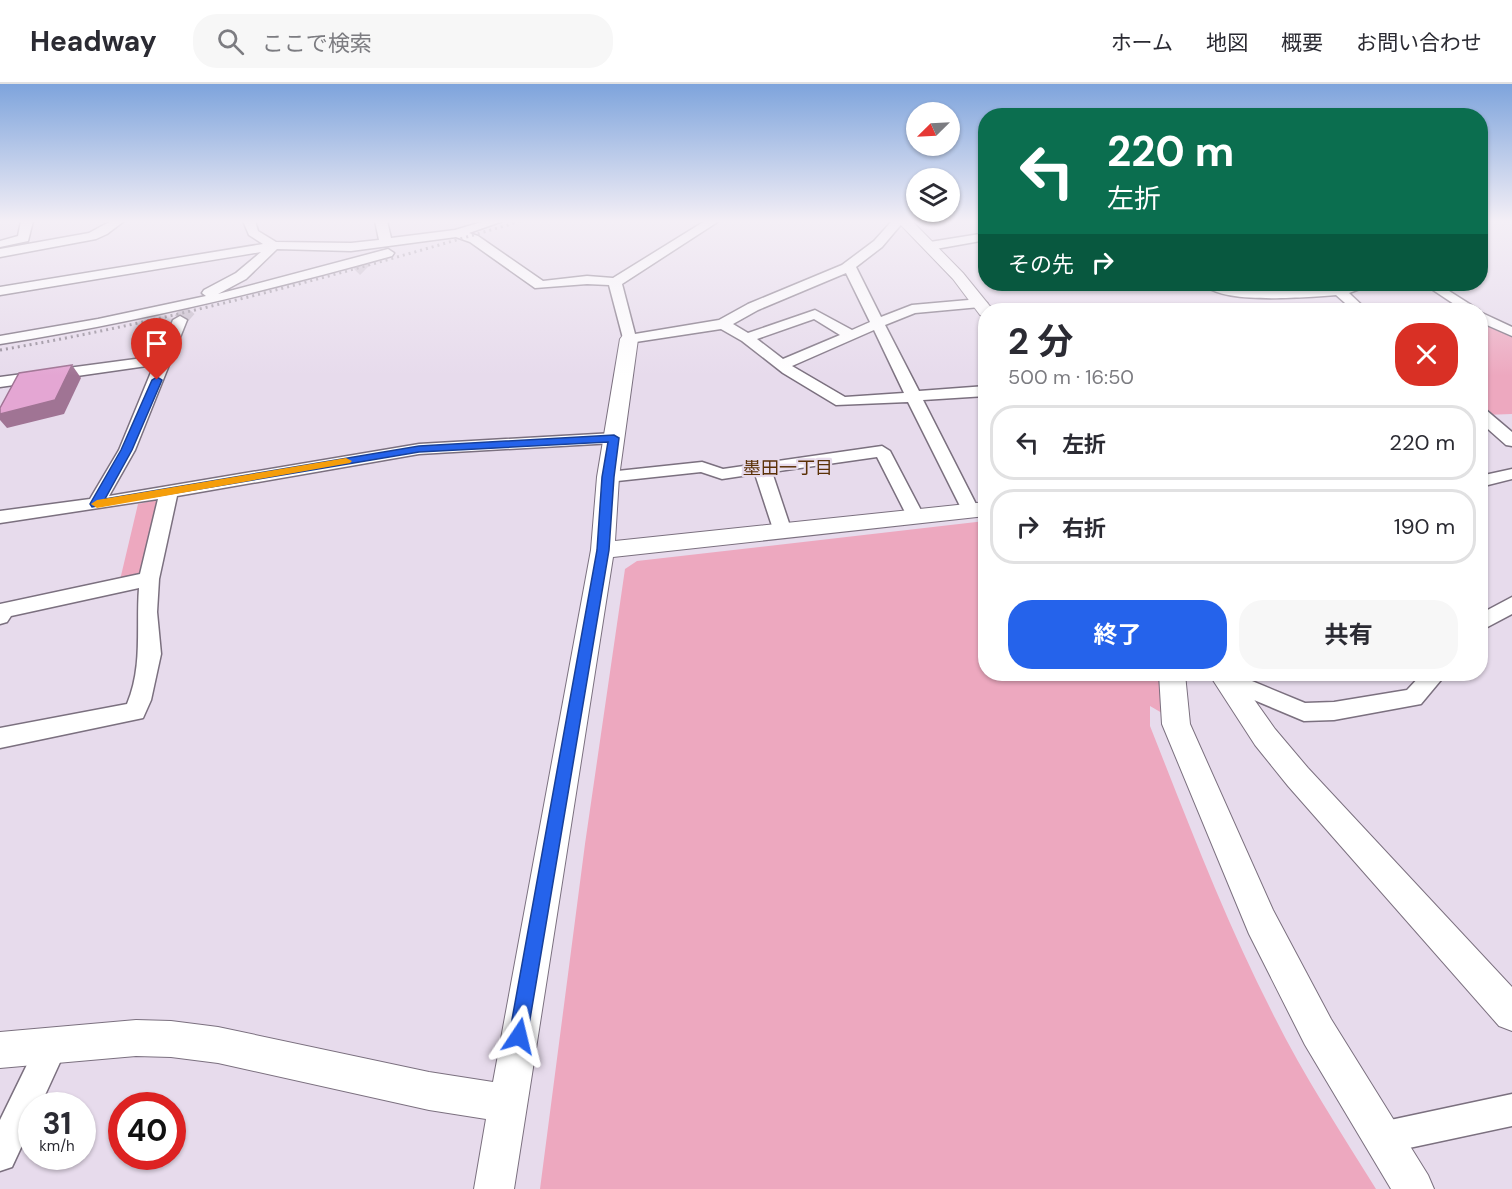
<!DOCTYPE html>
<html lang="ja">
<meta charset="utf-8">
<style>
:root{--surface:#fff;--page:#f7f7f7;--text:#2b2b33;--muted:#7c7c81;--line:#e1e1e2;--accent:#2563eb}
body{margin:0;font-family:"DM Sans","Noto Sans JP",sans-serif;background:var(--page);color:var(--text);height:100vh;display:flex;flex-direction:column;font-size:22px;white-space:nowrap}
*{box-sizing:border-box;margin:0}
p{font-size:20px;color:var(--muted)}
.icon{flex:none;width:33px;height:33px;fill:none;stroke:currentColor;stroke-width:2;stroke-linecap:round;stroke-linejoin:round}
.map{position:relative;flex:1;overflow:hidden}
.drawer{position:absolute;left:978px;top:219px;width:510px;height:378px;display:flex;flex-direction:column;background:var(--surface);border-radius:24px;box-shadow:0 2px 4px #0004}
.drawer>*{flex:none}
.guide{position:absolute;left:978px;top:24px;width:510px;height:183px;border-radius:24px;box-shadow:0 2px 4px #0004;background:#0b6e4f;color:#fff;overflow:hidden}
.needle{width:39px;rotate:246deg}
.tools{position:absolute;left:906px;top:18px;display:grid;gap:12px}
.tools a{display:grid;place-items:center;width:54px;height:54px;border-radius:50%;background:var(--surface);box-shadow:0 2px 4px #0004;font-size:30px}
.speed{position:absolute;left:18px;top:1008px;display:flex;gap:12px;font-size:30px;font-weight:700;text-align:center}
.speed>*{display:grid;place-content:center;width:78px;height:78px;border-radius:50%;background:var(--surface);box-shadow:0 2px 4px #0004;line-height:1}
.speed small{font-size:15px;font-weight:400}
.speed .limit{border:9px solid #d22;background:#fff;color:#111}
.pin{position:absolute;display:grid;place-items:center;width:51px;height:51px;color:#fff;margin:-62px -26px;border-radius:50% 50% 50% 0;rotate:-45deg;box-shadow:0 0 6px #0007}
.pin .icon{rotate:45deg}
.me{position:absolute;width:66px;margin:-33px;rotate:10deg;stroke-linejoin:round;filter:drop-shadow(0 0 4px #0008)}
.turn{display:flex;align-items:center;gap:21px;height:126px;padding:0 30px;font-size:27px}
.turn .icon{width:78px;height:78px;stroke-width:2.5}
.turn b{display:block;font-size:42px;line-height:51px}
.then{display:flex;align-items:center;height:57px;padding:0 30px;background:#0003;gap:12px;font-size:22px}
.round{display:grid;place-items:center;flex:none;width:63px;height:63px;border-radius:24px;background:var(--page)}
.headline{display:flex;align-items:center;justify-content:space-between;height:102px;padding:0 30px}
h1{font-size:36px;font-weight:700;line-height:45px}
.primary-button{display:flex;gap:12px;margin-top:auto;padding:12px 30px}
.primary-button a{flex:1;height:69px;border-radius:24px;background:var(--accent);color:#fff;font-size:24px;font-weight:700;line-height:69px;text-align:center}
.primary-button a+a{background:var(--page);color:var(--text)}
ul{padding:0;list-style:none}
li{display:flex;align-items:center;gap:18px;height:75px;margin:0 12px 9px;padding:0 18px;border:3px solid var(--line);border-radius:24px}
li div{flex:1}
li b{display:block;font-size:22px}
li em{font-style:normal}
header{display:flex;align-items:center;gap:36px;box-sizing:border-box;height:84px;padding:0 30px;background:var(--surface);border-bottom:2px solid var(--line)}
header strong{font-size:28px}
nav{display:flex;gap:33px;margin-inline-start:auto;font-size:21px}
.search{width:420px;height:54px;background:var(--page);display:flex;align-items:center;gap:15px;box-sizing:border-box;padding:0 21px;border-radius:24px;color:var(--muted);font-size:22px}
.map>svg:first-child{display:block}
</style>
<header>
<strong>Headway</strong>
<div class="search"><svg class="icon" aria-label="search" viewBox="0 0 24 24"><circle cx="10" cy="10" r="6"/><path d="M15 15l6 6"/></svg>ここで検索</div>
<nav><a>ホーム</a><a>地図</a><a>概要</a><a>お問い合わせ</a></nav>
</header>
<div class="map">
<svg width="1512" height="1105" viewBox="0 0 1512 1105">
<rect width="100%" height="100%" fill="#e7dbec"/>
<path fill="#eda8bf" d="M 1480,235 L 1512,251 L 1512,330 L 1484,331 L 1481,327 Z
M 157,416 L 160,418 L 142,487 L 137,492 L 120,496 L 138,420 Z
M 985,437 L 986,590 L 1159,590 L 1162,629 L 1150,622 L 1150,642 C 1188,738 1225,836 1272,928 C 1302,989 1340,1047 1376,1105 L 540,1105 L 585,760 L 625,485 L 637,477 Z"/>
<g fill="none" stroke-linecap="round" stroke-linejoin="round">
<path stroke="#c5bac9" stroke-width="14" stroke-dasharray="14 7" stroke-linecap="butt" d="M 358,179 L 365,186
M 180,236 L 194,220"/>
<g stroke="#7b707f" stroke-width="3">
<path id="minor" d="M 21,137 L 33,137 L 28,157 L 0,163 L 0,157 L 18,152 Z
M 111,137 L 124,137 L 107,150 L 96,155 L 0,173 L 0,165 L 89,149 Z
M 243,137 L 255,137 L 258,147 L 276,158 L 351,159 L 379,156 L 375,137 L 387,137 L 391,154 L 455,146 L 485,137 L 503,137 L 469,149 L 478,152 L 543,197 L 587,192 L 613,194 L 705,137 L 719,137 L 622,200 L 635,250 L 719,236 L 748,220 L 842,181 L 874,157 L 892,137 L 904,137 L 882,163 L 856,183 L 881,233 L 912,221 L 980,215 L 987,219 L 980,223 L 915,229 L 885,241 L 919,307 L 986,302 L 986,312 L 923,316 L 979,426 L 976,430 L 964,430 L 908,318 L 836,321 L 783,289 L 742,257 L 721,245 L 629,259 L 624,258 L 609,201 L 587,200 L 535,204 L 470,158 L 456,153 L 351,167 L 277,165 L 246,195 L 218,210 L 388,165 L 394,169 L 392,172 C 263,208 133,239 0,260 L 0,252 L 98,235 L 206,212 L 202,209 L 204,206 L 236,189 L 261,168 L 0,211 L 0,203 L 263,160 L 249,151 ZM 846,189 L 870,238 L 852,246 L 815,226 L 748,249 L 733,240 L 758,226 ZM 814,235 L 840,251 L 783,275 L 757,255 ZM 874,246 L 904,309 L 845,313 L 792,282 Z
M 986,149 L 986,156 L 930,166 L 924,162 L 930,158 Z
M 1204,200 C 1215,199 1222,203 1233,204 L 1317,205 L 1366,200 L 1365,203 L 1349,209 L 1367,226 L 1353,226 L 1336,211 C 1308,213 1221,221 1204,200 Z
M 1424,200 L 1438,200 L 1479,226 L 1463,226 Z
M 1480,228 L 1512,243 L 1512,252 L 1480,238 Z
M 180,232 L 187,236 L 135,366 L 109,412 L 419,360 L 614,349 L 622,354 L 614,359 L 419,370 L 177,412 L 159,495 L 157,528 L 161,570 L 151,616 L 143,634 L 0,664 L 0,644 L 127,620 C 143,582 136,544 139,504 L 11,532 L 7,538 L 0,540 L 0,520 L 140,490 L 158,415 L 0,439 L 0,427 L 90,415 L 119,366 L 154,281 L 0,303 L 0,293 L 158,272 L 173,236 Z
M 1480,324 L 1486,326 L 1512,348 L 1512,362 L 1506,361 L 1480,338 Z
M 882,362 L 890,367 L 924,432 L 921,436 L 909,436 L 877,373 L 772,388 L 792,448 L 790,452 L 776,452 L 774,448 L 755,390 L 722,395 L 701,388 L 608,398 L 602,397 L 599,393 L 602,389 L 608,388 L 702,378 L 723,385 Z
M 1512,385 L 1512,395 L 1480,403 L 1480,392 Z
M 1512,513 L 1512,530 L 1480,547 L 1480,530 Z
M 1218,590 L 1235,590 L 1305,619 L 1334,618 L 1407,606 L 1422,590 L 1446,590 L 1421,620 L 1334,636 L 1304,637 L 1218,601 L 1215,595 Z
M 52,948 L 63,952 L 67,963 L 40,1022 L 32,1022 L 32,1040 L 12,1083 L 0,1087 L 0,1036 L 41,952 Z
M 1512,1010 L 1512,1042 L 1381,1070 L 1370,1065 L 1365,1054 L 1370,1043 L 1381,1038 Z"/>
</g>
<g stroke="#7b707f" stroke-width="2">
<path id="tertiary" d="M 897,137 L 912,137 L 963,189 L 993,226 L 986,226 L 986,233 L 980,231 L 953,195 Z
M 629,250 L 635,251 L 638,255 L 619,393 L 615,457 L 986,418 L 986,432 L 613,473 L 514,1105 L 474,1105 L 486,1035 L 429,1026 L 218,979 L 171,973 L 136,972 L 0,984 L 0,948 L 136,936 L 171,937 L 218,943 L 429,988 L 493,998 L 591,466 L 597,393 L 620,255 L 623,251 Z
M 1159,590 L 1185,590 L 1190,640 L 1273,826 L 1331,935 L 1428,1091 L 1434,1105 L 1391,1105 L 1305,961 L 1249,850 L 1162,640 Z
M 1209,590 L 1236,590 L 1275,645 L 1308,684 L 1512,903 L 1512,947 L 1499,942 L 1288,702 L 1255,661 Z"/>
</g>
<use href="#minor" fill="#fff" fill-rule="evenodd"/>
<use href="#tertiary" fill="#fff" fill-rule="evenodd"/>
<path stroke="#958c99" stroke-width="3" stroke-dasharray="2 4" stroke-linecap="butt" d="M 0,266 C 177,236 349,188 521,137"/>
</g>
<path fill="#a07494" d="M 72,281 L 81,294 L 64,330 L 7,344 L 0,336 L 0,330 Z"/>
<path fill="#e4a6d3" stroke="#a07494" stroke-width="1.5" d="M 72,281 L 55,316 L 0,330 L 0,324 L 19,289 Z"/>
<linearGradient id="sky" x2="0" y2="1"><stop stop-color="#7ea4dc"/><stop offset="0.47" stop-color="#f4eff6"/><stop offset="1" stop-color="#f4eff6" stop-opacity="0"/></linearGradient>
<rect width="1512" height="292" fill="url(#sky)"/>
<path fill="#2563eb" stroke="#184099" stroke-width="1.5" d="M 157,293 L 162,296 L 132,366 L 105,415 L 419,362 L 614,351 L 619,354 L 614,393 L 609,466 L 526,959 L 519,962 L 512,959 L 509,952 L 597,466 L 602,393 L 608,358 L 419,368 L 92,423 L 90,420 L 121,366 L 152,296 Z"/>
<path fill="#f59e0b" d="M 346,374 L 352,377 L 350,379 L 97,424 L 91,420 L 97,416 Z"/>
<g text-anchor="middle" stroke-width="4.5" stroke-linejoin="round" paint-order="stroke">
<g font-size="18" fill="#5b3107" stroke="#e7dbec">
<text x="788" y="390">墨田一丁目</text>
</g>
</g>
</svg>
<div class="tools">
<a><svg class="needle" viewBox="-14 -14 28 28"><path d="M0-13l5 13h-10z" fill="#e53935"/><path d="M0 13l5-13h-10z" fill="#7c7c81"/></svg></a>
<a><svg class="icon" aria-label="layers" viewBox="0 0 24 24"><path d="M12 4l9 5-9 5-9-5zM3 14l9 5 9-5"/></svg></a>
</div>
<div class="speed"><div>31<small>km/h</small></div><div class="limit">40</div></div>
<div class="pin" style="left:157px;top:296px;background:#d93025"><svg class="icon" aria-label="arrive" viewBox="0 0 24 24"><path d="M6 21V4h12l-3 4 3 4H6"/></svg></div>
<svg class="me" style="left:519px;top:952px" viewBox="-20 -20 40 40"><path d="M0-17L14 15 0 8-14 15z" fill="#2563eb" stroke="#fff" stroke-width="4"/></svg>
<div class="guide">
<div class="turn"><svg class="icon" aria-label="left" viewBox="0 0 24 24"><path d="M17 20v-9H6M10 6l-5 5 5 5"/></svg><div><b>220 m</b>左折</div></div>
<div class="then">その先<svg class="icon" aria-label="right" viewBox="0 0 24 24"><path d="M7 20v-9h11M14 6l5 5-5 5"/></svg></div>
</div>
<section class="drawer">
<div class="headline"><div><h1>2 分</h1><p>500 m · 16:50</p></div><a class="round" style="background:#d93025;color:#fff"><svg class="icon" aria-label="close" viewBox="0 0 24 24"><path d="M6 6l12 12M18 6L6 18"/></svg></a></div>
<ul>
<li><svg class="icon" aria-label="left" viewBox="0 0 24 24"><path d="M17 20v-9H6M10 6l-5 5 5 5"/></svg><div><b>左折</b></div><em>220 m</em></li>
<li><svg class="icon" aria-label="right" viewBox="0 0 24 24"><path d="M7 20v-9h11M14 6l5 5-5 5"/></svg><div><b>右折</b></div><em>190 m</em></li>
</ul>
<div class="primary-button"><a>終了</a><a>共有</a></div>
</section>
</div>
